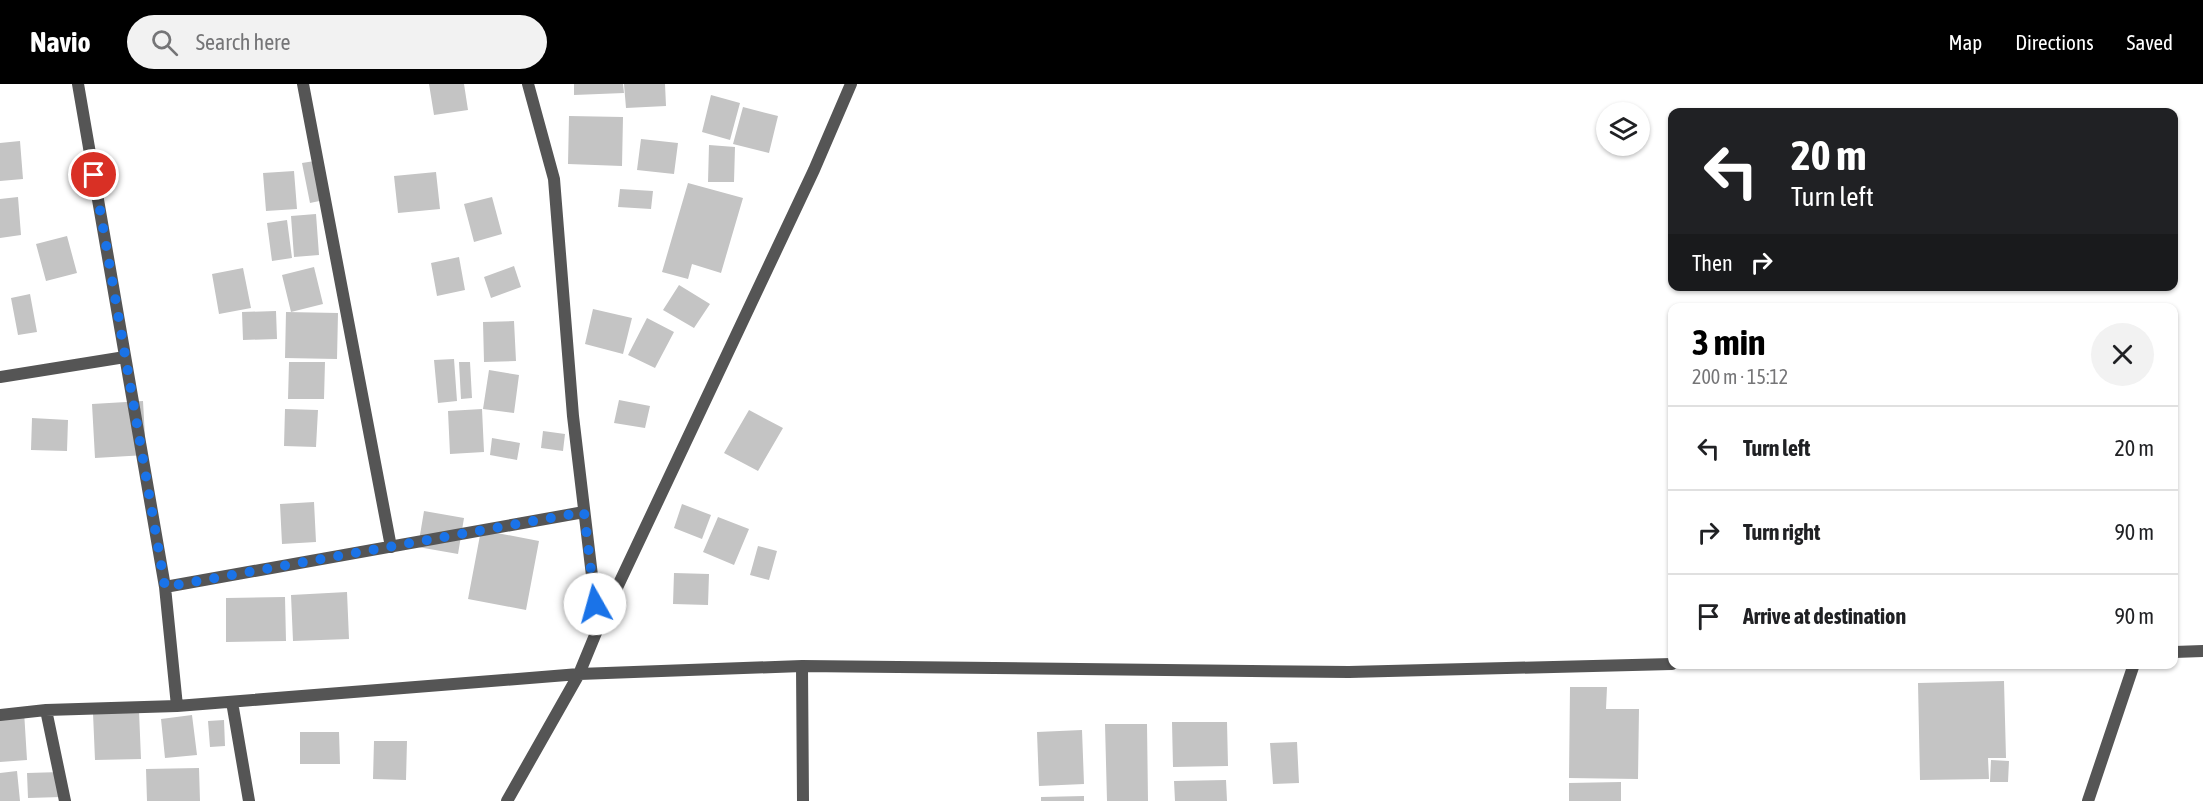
<!DOCTYPE html>
<meta charset="utf-8">
<style>
:root{--surface:#fff;--page:#f2f2f2;--text:#202124;--muted:#757577;--line:#e0e0e0;--accent:#000}
body{margin:0;font-family:"Asap Condensed",sans-serif;background:var(--page);color:var(--text);height:100vh;display:flex;flex-direction:column;font-size:22px;white-space:nowrap}
*{box-sizing:border-box;margin:0}
p{font-size:20px;color:var(--muted)}
.icon{flex:none;width:33px;height:33px;fill:none;stroke:currentColor;stroke-width:2;stroke-linecap:round;stroke-linejoin:round}
.map{position:relative;flex:1;overflow:hidden}
.details{position:absolute;left:1668px;top:219px;width:510px;height:366px;display:flex;flex-direction:column;background:var(--surface);border-radius:12px;box-shadow:0 2px 4px #0004}
.details>*{flex:none}
.top-card{position:absolute;left:1668px;top:24px;width:510px;height:183px;border-radius:12px;box-shadow:0 2px 4px #0004;background:#202124;color:#fff;overflow:hidden}
.controls{position:absolute;left:1596px;top:18px;display:grid;gap:12px}
.controls a{display:grid;place-items:center;width:54px;height:54px;border-radius:50%;background:var(--surface);box-shadow:0 2px 4px #0004;font-size:30px}
.pin{position:absolute;display:grid;place-items:center;width:51px;height:51px;color:#fff;margin:-26px;border:3px solid #fff;border-radius:50%;box-shadow:0 2px 6px #0007}
.me{position:absolute;width:66px;margin:-33px;rotate:353deg;stroke-linejoin:round;filter:drop-shadow(0 0 4px #0008)}
.turn{display:flex;align-items:center;gap:21px;height:126px;padding:0 24px;font-size:27px}
.turn .icon{width:78px;height:78px;stroke-width:2.5}
.turn b{display:block;font-size:42px;line-height:51px}
.then{display:flex;align-items:center;height:57px;padding:0 24px;background:#0003;gap:12px;font-size:22px}
.round{display:grid;place-items:center;flex:none;width:63px;height:63px;border-radius:32px;background:var(--page)}
.summary{display:flex;align-items:center;justify-content:space-between;height:102px;padding:0 24px}
h1{font-size:36px;font-weight:700;line-height:45px;color:var(--accent)}
ul{padding:0;list-style:none}
li{display:flex;align-items:center;gap:18px;height:84px;padding:0 24px;border-top:2px solid var(--line)}
li div{flex:1}
li b{display:block;font-size:22px}
li em{font-style:normal}
header{display:flex;align-items:center;gap:36px;box-sizing:border-box;height:84px;padding:0 30px;background:var(--accent);color:#fff}
header strong{font-size:28px}
nav{display:flex;gap:33px;margin-inline-start:auto;font-size:21px}
.search{width:420px;height:54px;background:var(--page);display:flex;align-items:center;gap:15px;box-sizing:border-box;padding:0 21px;border-radius:33px;color:var(--muted);font-size:22px}
.map>svg:first-child{display:block}
</style>
<header>
<strong>Navio</strong>
<div class="search"><svg class="icon" aria-label="search" viewBox="0 0 24 24"><circle cx="10" cy="10" r="6"/><path d="M15 15l6 6"/></svg>Search here</div>
<nav><a>Map</a><a>Directions</a><a>Saved</a></nav>
</header>
<div class="map">
<svg width="2203" height="717" viewBox="0 0 2203 717">
<rect width="100%" height="100%" fill="#fff"/>
<path fill="#c4c4c4" d="M 429,0 L 464,0 L 468,26 L 434,31 Z
M 574,0 L 623,0 L 624,9 L 574,11 Z
M 624,0 L 665,0 L 666,22 L 626,24 Z
M 711,11 L 740,19 L 730,56 L 702,48 Z
M 743,23 L 778,32 L 769,69 L 733,60 Z
M 569,32 L 623,33 L 622,82 L 568,80 Z
M 641,55 L 678,59 L 674,90 L 637,86 Z
M 20,57 L 23,95 L 0,97 L 0,59 Z
M 709,61 L 735,63 L 734,98 L 708,98 Z
M 321,76 L 329,115 L 310,119 L 302,79 Z
M 294,87 L 297,125 L 266,127 L 263,89 Z
M 436,88 L 440,125 L 398,129 L 394,92 Z
M 688,99 L 743,114 L 721,189 L 692,180 L 688,195 L 662,188 Z
M 620,105 L 653,107 L 651,125 L 618,123 Z
M 18,113 L 21,151 L 0,154 L 0,115 Z
M 492,113 L 502,150 L 474,158 L 464,120 Z
M 316,130 L 319,171 L 294,173 L 291,132 Z
M 287,136 L 292,174 L 272,177 L 267,139 Z
M 67,152 L 77,189 L 46,197 L 36,160 Z
M 459,173 L 465,206 L 437,212 L 431,179 Z
M 514,182 L 521,203 L 491,214 L 484,193 Z
M 314,183 L 323,220 L 291,228 L 282,191 Z
M 243,184 L 251,224 L 219,230 L 212,190 Z
M 679,201 L 710,220 L 694,244 L 663,226 Z
M 30,210 L 37,248 L 18,251 L 11,214 Z
M 593,225 L 632,234 L 623,270 L 585,260 Z
M 276,227 L 277,255 L 243,256 L 242,228 Z
M 286,228 L 338,229 L 337,275 L 285,274 Z
M 647,234 L 674,248 L 655,284 L 628,271 Z
M 514,237 L 516,277 L 484,278 L 483,238 Z
M 454,275 L 457,317 L 438,319 L 434,276 Z
M 289,278 L 325,278 L 324,315 L 288,315 Z
M 459,278 L 470,278 L 472,314 L 461,315 Z
M 489,286 L 519,291 L 514,329 L 483,325 Z
M 619,316 L 650,322 L 645,344 L 614,339 Z
M 143,317 L 146,371 L 95,374 L 92,320 Z
M 285,325 L 318,326 L 316,363 L 284,362 Z
M 482,325 L 484,368 L 450,370 L 448,327 Z
M 749,326 L 783,344 L 758,387 L 724,369 Z
M 32,334 L 68,336 L 67,367 L 31,366 Z
M 543,347 L 565,350 L 563,367 L 541,364 Z
M 492,354 L 520,359 L 517,376 L 490,371 Z
M 314,418 L 316,458 L 282,460 L 280,420 Z
M 682,420 L 711,431 L 702,455 L 674,444 Z
M 424,427 L 464,434 L 458,470 L 418,463 Z
M 718,433 L 749,445 L 734,481 L 703,468 Z
M 481,446 L 539,457 L 526,526 L 468,515 Z
M 758,462 L 777,467 L 769,496 L 750,491 Z
M 674,489 L 709,490 L 708,521 L 673,520 Z
M 347,508 L 349,555 L 293,557 L 291,511 Z
M 285,513 L 286,557 L 226,558 L 226,514 Z
M 2004,597 L 2006,674 L 1988,674 L 1989,695 L 1920,696 L 1918,599 Z
M 1570,603 L 1607,603 L 1606,625 L 1639,625 L 1638,695 L 1569,694 Z
M 24,627 L 27,676 L 0,678 L 0,628 Z
M 139,627 L 141,675 L 95,676 L 93,629 Z
M 192,631 L 197,671 L 165,674 L 161,635 Z
M 224,636 L 225,662 L 210,663 L 208,637 Z
M 1172,638 L 1227,638 L 1228,682 L 1173,683 Z
M 1105,640 L 1147,640 L 1148,717 L 1107,717 Z
M 1082,646 L 1084,700 L 1039,702 L 1037,648 Z
M 300,648 L 339,648 L 340,680 L 300,680 Z
M 374,657 L 407,657 L 406,696 L 373,695 Z
M 1297,658 L 1299,699 L 1273,700 L 1270,659 Z
M 1991,676 L 2009,677 L 2008,698 L 1990,698 Z
M 199,684 L 200,717 L 147,717 L 146,685 Z
M 17,687 L 20,717 L 0,717 L 0,689 Z
M 61,688 L 61,713 L 28,714 L 27,689 Z
M 1226,696 L 1227,717 L 1175,717 L 1174,697 Z
M 1621,698 L 1621,717 L 1569,717 L 1569,699 Z
M 1084,712 L 1084,717 L 1041,717 L 1041,713 Z"/>
<g fill="none" stroke-linecap="round" stroke-linejoin="round">
<path stroke="#555" stroke-width="12" d="M 78,0 L 165,503
M 303,0 L 391,463
M 528,0 L 554,95 L 573,332 L 598,542
M 0,293 L 125,273
M 2174,568 L 2203,567
M 802,582 L 803,717
M 232,618 L 249,717
M 177,622 L 165,503 L 584,428
M 46,626 L 65,717
M 0,631 L 46,626 L 177,622 L 579,590 L 802,582 L 1349,588 L 1672,580
M 507,717 L 579,590 L 598,544 L 814,86 L 851,0
M 2088,717 L 2134,580"/>
</g>
<g fill="none" stroke-linecap="round" stroke-linejoin="round">
<path stroke="#1a73e8" stroke-width="10" stroke-dasharray="0 18" d="M 94,91 L 165,503 L 584,428 L 595,520"/>
</g>
</svg>
<div class="controls">
<a><svg class="icon" aria-label="layers" viewBox="0 0 24 24"><path d="M12 4l9 5-9 5-9-5zM3 14l9 5 9-5"/></svg></a>
</div>
<div class="pin" style="left:94px;top:91px;background:#d93025"><svg class="icon" aria-label="arrive" viewBox="0 0 24 24"><path d="M6 21V4h12l-3 4 3 4H6"/></svg></div>
<svg class="me" style="left:595px;top:520px" viewBox="-20 -20 40 40"><circle r="19" fill="#fff"/><path d="M0-13L10 11 0 6-10 11z" fill="#1a73e8"/></svg>
<div class="top-card">
<div class="turn"><svg class="icon" aria-label="left" viewBox="0 0 24 24"><path d="M17 20v-9H6M10 6l-5 5 5 5"/></svg><div><b>20 m</b>Turn left</div></div>
<div class="then">Then<svg class="icon" aria-label="right" viewBox="0 0 24 24"><path d="M7 20v-9h11M14 6l5 5-5 5"/></svg></div>
</div>
<section class="details">
<div class="summary"><div><h1>3 min</h1><p>200 m · 15:12</p></div><a class="round"><svg class="icon" aria-label="close" viewBox="0 0 24 24"><path d="M6 6l12 12M18 6L6 18"/></svg></a></div>
<ul>
<li><svg class="icon" aria-label="left" viewBox="0 0 24 24"><path d="M17 20v-9H6M10 6l-5 5 5 5"/></svg><div><b>Turn left</b></div><em>20 m</em></li>
<li><svg class="icon" aria-label="right" viewBox="0 0 24 24"><path d="M7 20v-9h11M14 6l5 5-5 5"/></svg><div><b>Turn right</b></div><em>90 m</em></li>
<li><svg class="icon" aria-label="arrive" viewBox="0 0 24 24"><path d="M6 21V4h12l-3 4 3 4H6"/></svg><div><b>Arrive at destination</b></div><em>90 m</em></li>
</ul>
</section>
</div>
